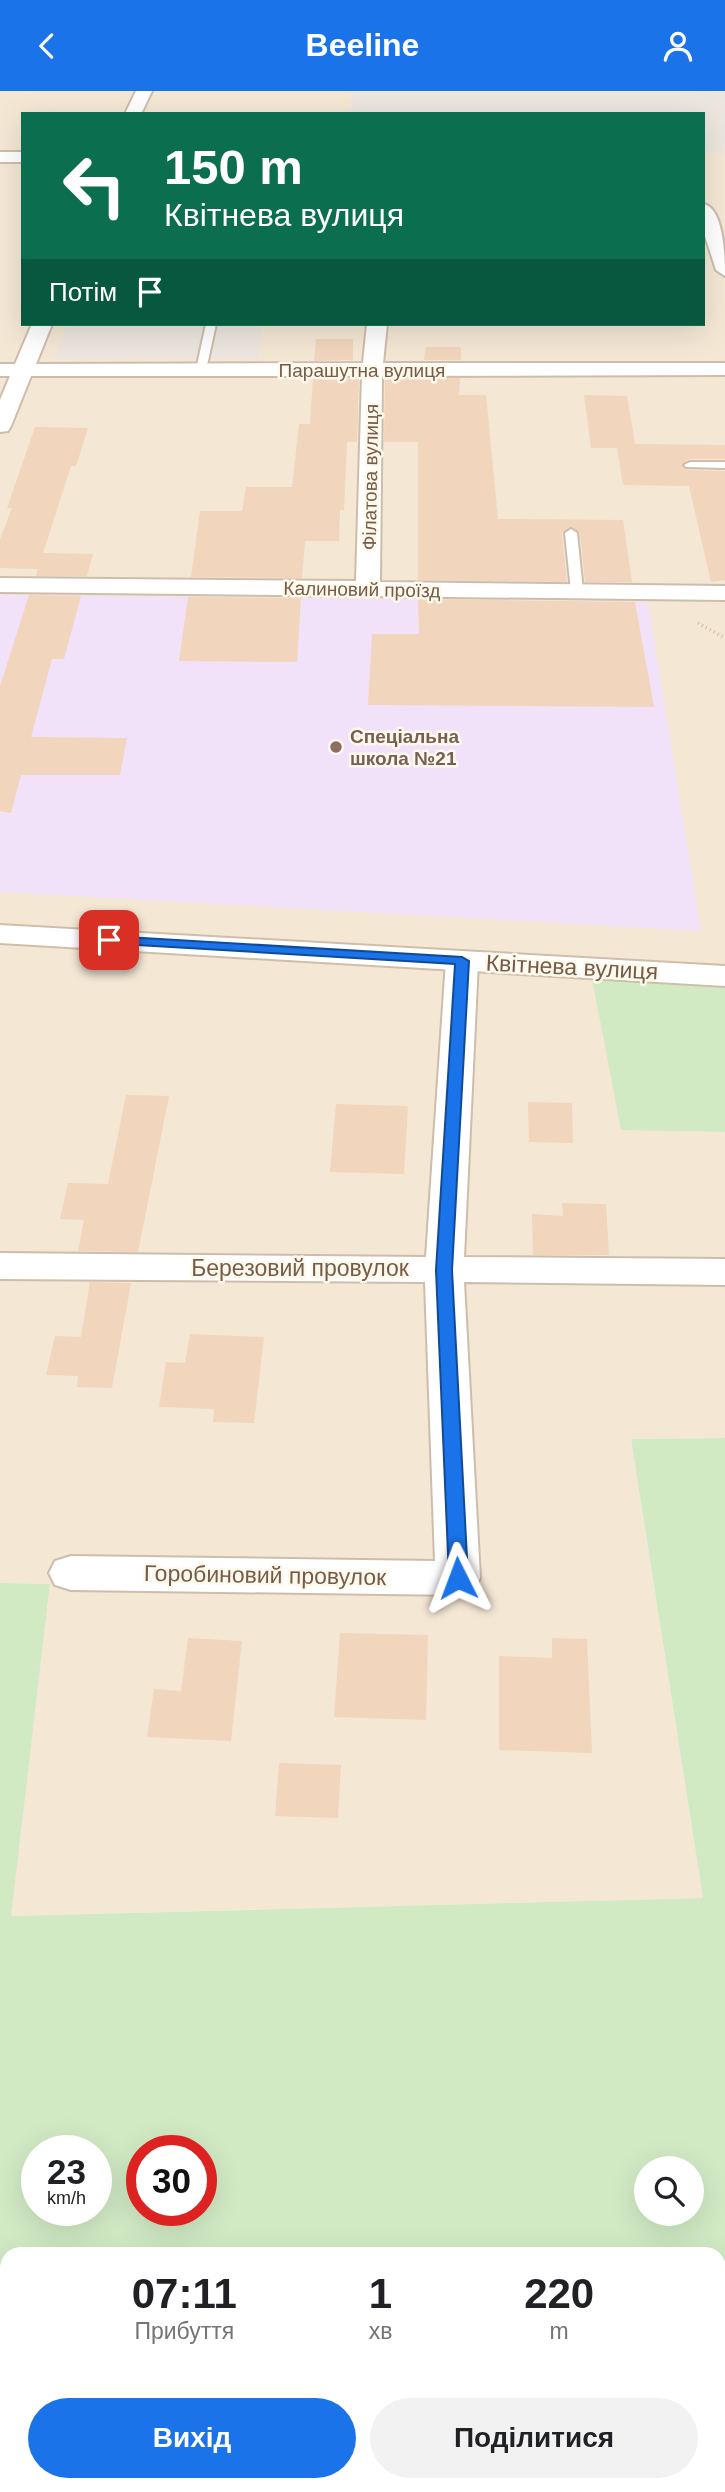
<!DOCTYPE html>
<html lang="uk">
<meta charset="utf-8">
<style>
:root{--surface:#fff;--page:#f2f2f2;--text:#202124;--muted:#757577;--accent:#1a73e8}
body{margin:0;font-family:Helvetica,sans-serif;background:var(--page);color:var(--text);height:100vh;display:flex;flex-direction:column;font-size:26px;white-space:nowrap}
*{box-sizing:border-box;margin:0}
p{font-size:23px;color:var(--muted)}
.icon{flex:none;width:38px;height:38px;fill:none;stroke:currentColor;stroke-width:2;stroke-linecap:round;stroke-linejoin:round}
.map{position:relative;flex:1;overflow:hidden}
.drawer{position:absolute;left:0px;top:2156px;width:726px;height:245px;display:flex;flex-direction:column;background:var(--surface);border-radius:21px 21px 0 0;box-shadow:0 7px 28px #0002}
.drawer>*{flex:none}
.banner{position:absolute;left:21px;top:21px;width:684px;height:214px;border-radius:0px;box-shadow:0 7px 28px #0002;background:#0b6e4f;color:#fff;overflow:hidden}
.tools{position:absolute;left:634px;top:2065px;display:grid;gap:14px}
.tools a{display:grid;place-items:center;width:70px;height:70px;border-radius:50%;background:var(--surface);box-shadow:0 7px 28px #0002;font-size:35px}
.speed{position:absolute;left:21px;top:2044px;display:flex;gap:14px;font-size:35px;font-weight:700;text-align:center}
.speed>*{display:grid;place-content:center;width:91px;height:91px;border-radius:50%;background:var(--surface);box-shadow:0 7px 28px #0002;line-height:1}
.speed small{font-size:18px;font-weight:400}
.speed .limit{border:10px solid #d22;background:#fff;color:#111}
.pin{position:absolute;display:grid;place-items:center;width:60px;height:60px;color:#fff;margin:-30px;border-radius:14px;box-shadow:0 4px 10px #0006}
.me{position:absolute;width:77px;margin:-38px;rotate:357deg;stroke-linejoin:round;filter:drop-shadow(0 0 5px #0008)}
.turn{display:flex;align-items:center;gap:24px;height:147px;padding:0 28px;font-size:32px}
.turn .icon{width:91px;height:91px;stroke-width:2.5}
.turn b{display:block;font-size:49px;line-height:60px}
.then{display:flex;align-items:center;height:66px;padding:0 28px;background:#0003;gap:14px;font-size:26px}
.eta{display:flex;justify-content:space-evenly;align-items:center;height:119px;text-align:center}
.eta b{font-size:42px;font-weight:800;line-height:49px}
.cta{display:flex;gap:14px;margin-top:auto;padding:14px 28px}
.cta a{flex:1;height:80px;border-radius:42px;background:var(--accent);color:#fff;font-size:28px;font-weight:800;line-height:80px;text-align:center}
.cta a+a{background:var(--page);color:var(--text)}
header{display:flex;justify-content:space-between;align-items:center;height:91px;padding:0 28px;background:var(--accent);color:#fff;font-size:32px;font-weight:800}
.map>svg:first-child{display:block}
</style>
<header><svg class="icon" aria-label="back" viewBox="0 0 24 24"><path d="M15 5l-7 7 7 7"/></svg>Beeline<svg class="icon" aria-label="person" viewBox="0 0 24 24"><circle cx="12" cy="8" r="4"/><path d="M4 21q1-7 8-7t8 7"/></svg></header>
<div class="map">
<svg width="725" height="2401" viewBox="0 0 725 2401">
<rect width="100%" height="100%" fill="#fcf5e5"/>
<path fill="#f4e7d4" d="M 0,0 L 352,0 L 350,23 L 23,23 L 23,233 L 704,233 L 704,63 L 725,62 L 725,885 L 621,1038 L 725,1041 L 725,1347 L 631,1348 L 703,1807 L 10,1825 L 50,1493 L 0,1492 Z"/>
<path fill="#ece6df" d="M 352,0 L 725,0 L 725,62 L 704,63 L 704,23 L 350,23 Z
M 67,233 L 263,233 L 258,268 L 54,267 Z"/>
<path fill="#f2e2f9" d="M 0,504 L 648,511 L 701,840 L 0,801 Z"/>
<path fill="#d1eac4" fill-rule="evenodd" d="M 590,877 L 725,885 L 725,1041 L 621,1039 Z
M 725,1347 L 725,2401 L 0,2401 L 0,1492 L 50,1493 L 11,1825 L 703,1807 L 631,1348 ZM 37,2060 L 96,2060 L 96,2119 L 37,2119 ZM 142,2060 L 201,2060 L 201,2119 L 142,2119 ZM 646,2077 L 691,2077 L 691,2123 L 646,2123 ZM 719,2163 L 719,2394 L 7,2394 L 7,2163 Z"/>
<path fill="#f1d5bd" d="M 316,248 L 353,248 L 353,269 L 314,270 Z
M 426,256 L 461,256 L 461,269 L 424,269 Z
M 460,287 L 459,304 L 486,304 L 498,428 L 623,429 L 632,491 L 585,491 L 580,442 L 572,436 L 562,442 L 567,491 L 418,489 L 418,351 L 384,351 L 385,288 Z
M 313,288 L 359,288 L 357,351 L 347,351 L 344,419 L 340,419 L 339,450 L 305,450 L 302,487 L 191,486 L 200,420 L 242,420 L 246,396 L 292,396 L 299,333 L 310,333 Z
M 584,304 L 627,305 L 635,353 L 725,354 L 725,368 L 690,368 L 681,374 L 686,379 L 725,380 L 725,489 L 711,491 L 689,395 L 623,394 L 617,357 L 591,357 Z
M 35,336 L 88,337 L 76,375 L 71,375 L 43,462 L 93,463 L 87,485 L 36,485 L 38,478 L 0,477 L 0,448 L 12,417 L 7,417 Z
M 29,504 L 81,505 L 64,568 L 52,568 L 31,646 L 127,647 L 120,684 L 21,684 L 11,722 L 0,720 L 0,595 Z
M 188,506 L 301,507 L 297,571 L 179,570 Z
M 418,508 L 635,511 L 654,616 L 368,614 L 372,543 L 419,543 Z
M 126,1004 L 169,1005 L 138,1161 L 78,1160 L 84,1129 L 60,1128 L 68,1092 L 108,1093 Z
M 528,1011 L 572,1012 L 573,1052 L 529,1051 Z
M 336,1013 L 408,1015 L 404,1083 L 330,1081 Z
M 562,1112 L 606,1113 L 609,1164 L 533,1164 L 532,1123 L 563,1125 Z
M 90,1191 L 131,1192 L 112,1297 L 77,1296 L 78,1285 L 46,1284 L 55,1245 L 81,1246 Z
M 190,1243 L 264,1246 L 254,1332 L 213,1331 L 214,1318 L 159,1316 L 166,1271 L 185,1272 Z
M 340,1542 L 428,1544 L 426,1629 L 334,1626 Z
M 188,1547 L 242,1550 L 231,1650 L 147,1646 L 154,1598 L 181,1600 Z
M 552,1547 L 587,1548 L 592,1662 L 499,1659 L 499,1565 L 552,1567 Z
M 279,1672 L 341,1674 L 338,1727 L 275,1725 Z"/>
<g fill="none" stroke-linecap="round" stroke-linejoin="round">
<g stroke="#cebdac" stroke-width="4">
<path id="lane" d="M 206,233 L 216,233 L 206,279 L 201,282 L 196,279 Z
M 690,371 L 725,371 L 725,377 L 686,376 L 684,374 Z
M 571,438 L 577,442 L 583,500 L 577,504 L 571,500 L 565,442 Z"/>
</g>
<g stroke="#cebdac" stroke-width="4">
<path id="street" d="M 136,0 L 152,0 L 141,23 L 125,23 Z
M 0,61 L 23,61 L 23,71 L 0,71 Z
M 704,113 C 724,118 725,167 725,185 L 716,179 L 704,142 Z
M 32,233 L 52,233 L 36,273 L 363,272 L 367,233 L 387,233 L 383,272 L 725,272 L 725,284 L 382,285 L 380,491 L 725,495 L 725,509 L 0,501 L 0,487 L 356,490 L 362,285 L 31,285 L 11,335 L 8,340 L 0,341 L 0,309 L 10,285 L 0,285 L 0,273 L 15,273 Z
M 462,860 L 473,863 L 478,870 L 464,1166 L 725,1168 L 725,1194 L 464,1191 L 480,1487 L 474,1499 L 458,1504 L 71,1499 L 55,1494 L 49,1482 L 55,1470 L 71,1465 L 435,1470 L 425,1191 L 0,1188 L 0,1162 L 426,1166 L 446,870 L 451,863 Z"/>
</g>
<g stroke="#d1bea9" stroke-width="4">
<path id="secondary" d="M 0,834 L 725,875 L 725,895 L 0,852 Z"/>
</g>
<path stroke="#d6b9a0" stroke-width="3.5" stroke-dasharray="1 3.5" stroke-linecap="butt" d="M 698,532 L 725,547"/>
<use href="#lane" fill="#fff" fill-rule="evenodd"/>
<use href="#street" fill="#fff" fill-rule="evenodd"/>
<use href="#secondary" fill="#fff" fill-rule="evenodd"/>
</g>
<path fill="#1a73e8" stroke="#114b97" stroke-width="2" d="M 109,845 L 462,866 L 469,870 L 452,1179 L 468,1487 L 465,1492 L 452,1492 L 449,1487 L 436,1179 L 455,873 L 104,852 L 104,846 Z"/>
<circle fill="#8d6e63" stroke="#fff9ec" stroke-width="2.5" cx="336" cy="656" r="7"/>
<g text-anchor="middle" stroke-width="5" stroke-linejoin="round" paint-order="stroke">
<g font-size="19" fill="#755c4a" stroke="#fff9ec">
<text x="362" y="286">Парашутна вулиця</text>
<text transform="translate(370 386) rotate(-89)" y="7">Філатова вулиця</text>
<text transform="translate(362 498) rotate(1)" y="7">Калиновий проїзд</text>
</g>
<g font-size="19" font-weight="bold" fill="#785e54" stroke="#fff9ec" text-anchor="start">
<text x="350" y="652">Спеціальна<tspan x="350" dy="22">школа №21</tspan></text>
</g>
<g font-size="23" fill="#755c4a" stroke="#fff9ec">
<text transform="translate(572 876) rotate(3)" y="8">Квітнева вулиця</text>
<text x="300" y="1185">Березовий провулок</text>
<text transform="translate(265 1484) rotate(1)" y="8">Горобиновий провулок</text>
</g>
</g>
</svg>
<div class="tools">
<a><svg class="icon" aria-label="search" viewBox="0 0 24 24"><circle cx="10" cy="10" r="6"/><path d="M15 15l6 6"/></svg></a>
</div>
<div class="speed"><div>23<small>km/h</small></div><div class="limit">30</div></div>
<div class="pin" style="left:109px;top:849px;background:#d93025"><svg class="icon" aria-label="arrive" viewBox="0 0 24 24"><path d="M6 21V4h12l-3 4 3 4H6"/></svg></div>
<svg class="me" style="left:458px;top:1487px" viewBox="-20 -20 40 40"><path d="M0-17L14 15 0 8-14 15z" fill="#1a73e8" stroke="#fff" stroke-width="4"/></svg>
<div class="banner">
<div class="turn"><svg class="icon" aria-label="left" viewBox="0 0 24 24"><path d="M17 20v-9H6M10 6l-5 5 5 5"/></svg><div><b>150 m</b>Квітнева вулиця</div></div>
<div class="then">Потім<svg class="icon" aria-label="arrive" viewBox="0 0 24 24"><path d="M6 21V4h12l-3 4 3 4H6"/></svg></div>
</div>
<section class="drawer">
<div class="eta">
<div><b>07:11</b><p>Прибуття</p></div>
<div><b>1</b><p>хв</p></div>
<div><b>220</b><p>m</p></div>
</div>
<div class="cta"><a>Вихід</a><a>Поділитися</a></div>
</section>
</div>
